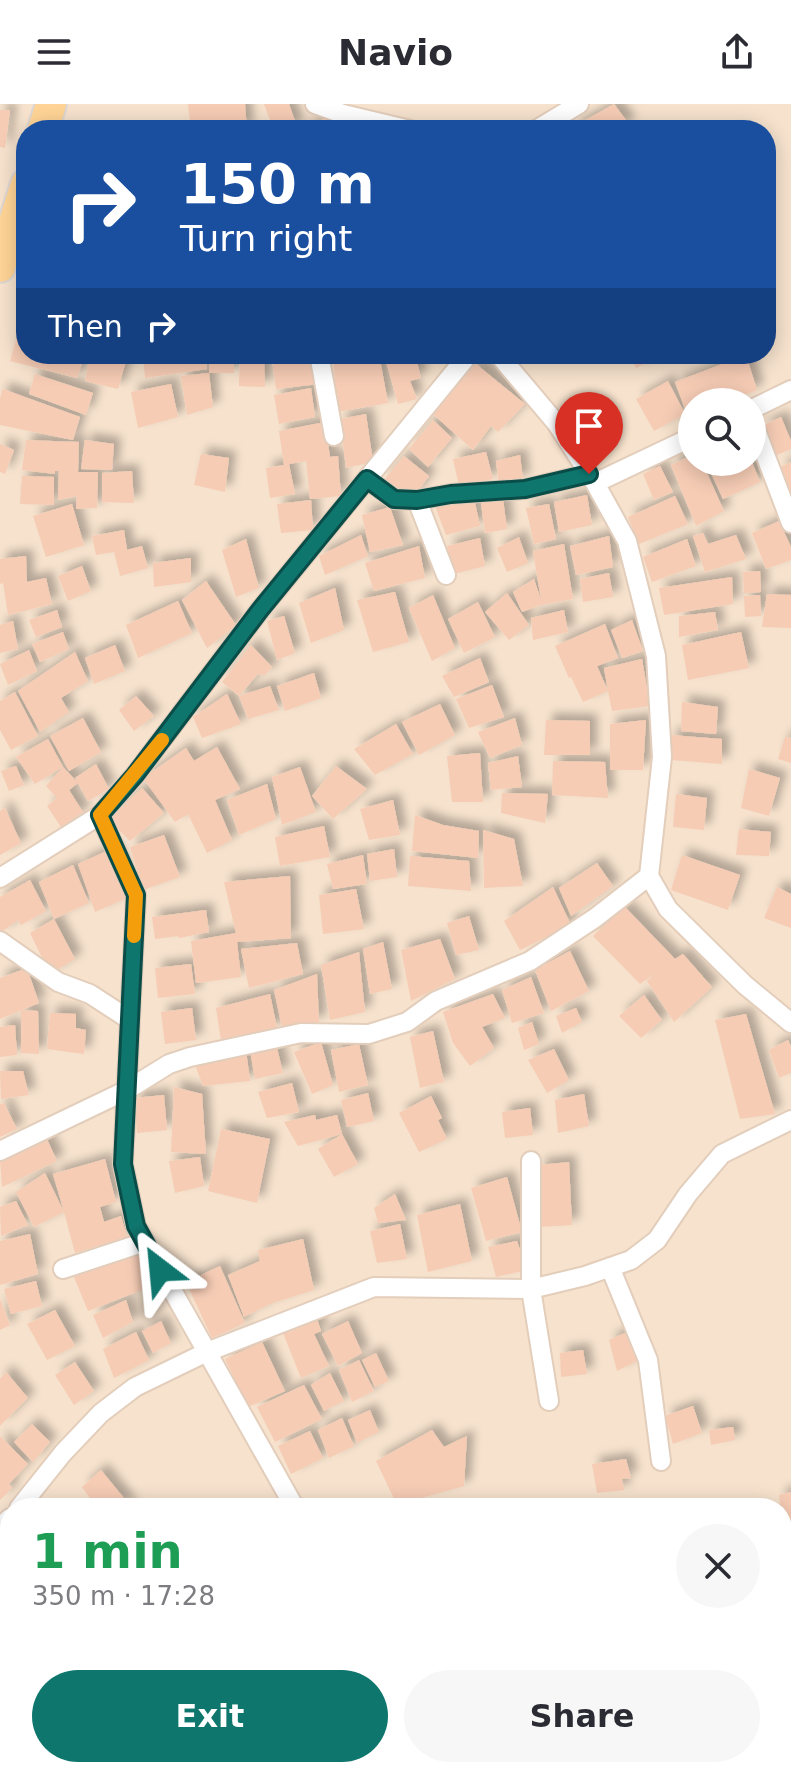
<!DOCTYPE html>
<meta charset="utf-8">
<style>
:root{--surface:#fff;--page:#f7f7f7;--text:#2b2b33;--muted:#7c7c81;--accent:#0f766e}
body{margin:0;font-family:"DejaVu Sans",sans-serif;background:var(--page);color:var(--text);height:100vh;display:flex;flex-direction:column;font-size:30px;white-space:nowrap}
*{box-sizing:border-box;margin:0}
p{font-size:26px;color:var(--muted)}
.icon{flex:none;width:44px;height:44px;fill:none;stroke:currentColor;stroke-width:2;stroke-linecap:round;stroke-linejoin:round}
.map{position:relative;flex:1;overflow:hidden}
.panel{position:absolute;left:0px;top:1394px;width:792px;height:280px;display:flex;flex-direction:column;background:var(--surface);border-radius:32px 32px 0 0;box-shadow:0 4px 20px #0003}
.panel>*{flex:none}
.banner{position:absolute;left:16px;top:16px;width:760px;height:244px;border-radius:32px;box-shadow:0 4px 20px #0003;background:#1a4fa0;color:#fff;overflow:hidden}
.tools{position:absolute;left:678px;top:284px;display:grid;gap:16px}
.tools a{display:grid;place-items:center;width:88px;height:88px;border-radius:50%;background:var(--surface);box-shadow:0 4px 20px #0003;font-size:40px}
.pin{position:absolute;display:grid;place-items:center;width:68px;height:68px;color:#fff;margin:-82px -34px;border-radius:50% 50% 50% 0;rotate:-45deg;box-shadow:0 0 8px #0007}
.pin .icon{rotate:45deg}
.me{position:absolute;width:88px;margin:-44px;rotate:331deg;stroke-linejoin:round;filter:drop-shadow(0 0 6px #0008)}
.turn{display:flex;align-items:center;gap:28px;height:168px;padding:0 32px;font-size:36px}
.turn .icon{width:104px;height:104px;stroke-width:2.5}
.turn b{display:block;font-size:56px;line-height:68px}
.then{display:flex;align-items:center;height:76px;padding:0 32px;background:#0003;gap:16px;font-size:30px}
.round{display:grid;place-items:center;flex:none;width:84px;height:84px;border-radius:42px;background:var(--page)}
.head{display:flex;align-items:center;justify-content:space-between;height:136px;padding:0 32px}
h1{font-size:48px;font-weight:700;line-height:60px;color:#1e9e55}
.cta{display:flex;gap:16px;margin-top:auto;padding:16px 32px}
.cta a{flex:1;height:92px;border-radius:48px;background:var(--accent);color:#fff;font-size:32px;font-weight:700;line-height:92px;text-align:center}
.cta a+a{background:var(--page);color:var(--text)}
header{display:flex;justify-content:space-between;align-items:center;height:104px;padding:0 32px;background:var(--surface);font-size:36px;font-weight:700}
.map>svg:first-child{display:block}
</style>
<header><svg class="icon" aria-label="menu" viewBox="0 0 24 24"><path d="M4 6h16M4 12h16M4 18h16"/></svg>Navio<svg class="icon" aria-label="share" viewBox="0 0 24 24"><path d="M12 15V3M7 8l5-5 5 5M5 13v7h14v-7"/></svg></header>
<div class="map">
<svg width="791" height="1674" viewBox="0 0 791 1674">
<defs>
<filter id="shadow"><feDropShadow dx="7" dy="-7" stdDeviation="4" flood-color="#0004"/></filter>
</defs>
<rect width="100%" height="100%" fill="#fef1df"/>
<path fill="#f6e2cd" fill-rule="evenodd" d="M 0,0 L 791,0 L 791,1507 L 782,1509 L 782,1404 L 10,1404 L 10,1664 L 782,1664 L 782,1605 L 791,1650 L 791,1674 L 0,1674 ZM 26,26 L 766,26 L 766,250 L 26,250 ZM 692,298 L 752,298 L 752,358 L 692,358 Z"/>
<path fill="#f6ccb5" filter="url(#shadow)" d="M 188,0 L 245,0 L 247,26 L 191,26 Z
M 264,0 L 289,0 L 297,23 L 291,26 L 274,26 Z
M 614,0 L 629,20 L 619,26 L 568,26 Z
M 0,6 L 10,6 L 5,44 L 0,43 Z
M 331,12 L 337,26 L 298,26 Z
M 25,205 L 26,250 L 85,250 L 77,274 L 10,257 Z
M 90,250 L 128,250 L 118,285 L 85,277 Z
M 143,250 L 205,250 L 207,265 L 145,274 Z
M 209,250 L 234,250 L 234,269 L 209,269 Z
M 240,250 L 264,250 L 265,283 L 239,282 Z
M 333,250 L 379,250 L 388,299 L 337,308 Z
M 384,250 L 415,250 L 421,274 L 410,277 L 417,295 L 398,300 Z
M 629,250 L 666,250 L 636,264 Z
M 746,251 L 757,286 L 726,298 L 692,298 L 692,311 L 688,313 L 675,278 Z
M 315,253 L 319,280 L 276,285 L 272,256 Z
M 476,260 L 525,300 L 498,328 L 491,322 L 473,346 L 433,310 Z
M 209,269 L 213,303 L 187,311 L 181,272 Z
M 35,270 L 93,289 L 86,311 L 29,290 Z
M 668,277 L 685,310 L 654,327 L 636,295 Z
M 171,280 L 178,313 L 138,324 L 131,288 Z
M 311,284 L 315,313 L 279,320 L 274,291 Z
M 3,285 L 80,313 L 73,336 L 0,321 L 0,294 Z
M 366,310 L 373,358 L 346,364 L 340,315 Z
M 781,313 L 791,337 L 791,345 L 777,351 L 764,321 Z
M 433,316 L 452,334 L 428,363 L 409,345 Z
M 325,318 L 330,353 L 338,352 L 341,392 L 310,395 L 306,357 L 289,360 L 295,390 L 270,394 L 266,364 L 284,361 L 279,327 Z
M 26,336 L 79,338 L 78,368 L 98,368 L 97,404 L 76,405 L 77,392 L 58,396 L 59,367 L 55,367 L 55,370 L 22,366 Z
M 85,336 L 114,340 L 112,366 L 81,365 Z
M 0,340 L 14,346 L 5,370 L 0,368 Z
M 486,348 L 493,375 L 459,382 L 453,355 Z
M 201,350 L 229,354 L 225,388 L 194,381 Z
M 520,351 L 523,376 L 499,380 L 496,357 Z
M 692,351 L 692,358 L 702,358 L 724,407 L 696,422 L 671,361 Z
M 404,352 L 429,372 L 415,391 L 399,391 L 384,376 Z
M 739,358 L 752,358 L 760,378 L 723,395 L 711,369 Z
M 791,358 L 791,390 L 780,363 Z
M 660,362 L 673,388 L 654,396 L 643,370 Z
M 132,367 L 134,399 L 102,398 L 102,369 Z
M 22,372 L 54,373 L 54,401 L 20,400 Z
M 587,391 L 592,421 L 559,428 L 554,398 Z
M 675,392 L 688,420 L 639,440 L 628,413 Z
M 474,394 L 480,422 L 446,431 L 435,402 Z
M 503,395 L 507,425 L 485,429 L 481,399 Z
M 311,396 L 313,426 L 281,429 L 277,400 Z
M 72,400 L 84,441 L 46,453 L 33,412 Z
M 549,400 L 556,435 L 534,440 L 526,404 Z
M 390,403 L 403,441 L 370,448 L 362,411 Z
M 779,417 L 791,443 L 791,456 L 766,465 L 752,429 Z
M 124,426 L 127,446 L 142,442 L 148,464 L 120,472 L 114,448 L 96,451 L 92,432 Z
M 703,429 L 708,440 L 736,431 L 746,455 L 705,468 L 693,432 Z
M 361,431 L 368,452 L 325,471 L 319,452 Z
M 609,432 L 613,463 L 576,471 L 570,442 Z
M 519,433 L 528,459 L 507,468 L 497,444 Z
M 480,434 L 485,462 L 454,470 L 447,442 Z
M 246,435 L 259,484 L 236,493 L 222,446 Z
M 687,435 L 696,462 L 652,478 L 643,453 Z
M 564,440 L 573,495 L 541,501 L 522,508 L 513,488 L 534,475 L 541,496 L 533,447 Z
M 419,442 L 425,474 L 374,487 L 365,459 Z
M 26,452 L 27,478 L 46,474 L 52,500 L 8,511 L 3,479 L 0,480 L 0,455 Z
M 191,454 L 191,478 L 154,483 L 153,459 Z
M 82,462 L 91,487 L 68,497 L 58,472 Z
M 760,467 L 761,488 L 744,489 L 743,468 Z
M 609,469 L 613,493 L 583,498 L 580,475 Z
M 732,473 L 733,500 L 664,511 L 659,484 Z
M 206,477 L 236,521 L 207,544 L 182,496 Z
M 335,484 L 344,526 L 311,539 L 299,499 Z
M 395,488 L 409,538 L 373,548 L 357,496 Z
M 507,489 L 529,521 L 509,536 L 485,508 Z
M 767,490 L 791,491 L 791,524 L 762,523 Z
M 433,491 L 455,544 L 432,557 L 409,504 Z
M 760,491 L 761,512 L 745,513 L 744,492 Z
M 178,497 L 192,529 L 138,554 L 126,521 Z
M 478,498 L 495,533 L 464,549 L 448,515 Z
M 57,506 L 62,523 L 36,533 L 29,516 Z
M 564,506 L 568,528 L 533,536 L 531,514 Z
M 715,508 L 718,526 L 679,533 L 679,512 Z
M 284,512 L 295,549 L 277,556 L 267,517 Z
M 632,516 L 643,547 L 622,554 L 611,526 Z
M 13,517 L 18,545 L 0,549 L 0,521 Z
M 605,520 L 618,554 L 597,562 L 608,587 L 604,564 L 642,555 L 650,602 L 612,607 L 608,587 L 583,598 L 571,573 L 569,574 L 555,542 Z
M 63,528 L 69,545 L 40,558 L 32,540 Z
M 741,528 L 749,564 L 688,576 L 682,541 Z
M 115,541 L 125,567 L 94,580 L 85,554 Z
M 251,541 L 272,563 L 265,571 L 258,570 L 239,592 L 222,578 Z
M 29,546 L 37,567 L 8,581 L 0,560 Z
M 75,548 L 88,577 L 61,594 L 69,608 L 40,628 L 18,587 Z
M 480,554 L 489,578 L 454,593 L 442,572 Z
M 314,569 L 321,594 L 285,607 L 277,582 Z
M 492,581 L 504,613 L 469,624 L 456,595 Z
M 270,582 L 279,606 L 248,615 L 239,592 Z
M 15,588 L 38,632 L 11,646 L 0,626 L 0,597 Z
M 227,590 L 241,620 L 202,634 L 193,613 Z
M 136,592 L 154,612 L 134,627 L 119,606 Z
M 682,598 L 718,603 L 716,630 L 681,627 Z
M 440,600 L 455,631 L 419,651 L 402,618 Z
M 83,614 L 101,648 L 69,667 L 50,632 Z
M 515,614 L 522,641 L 490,654 L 478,628 Z
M 546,616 L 590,617 L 590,651 L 544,651 Z
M 646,616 L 643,666 L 610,666 L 610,620 Z
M 396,620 L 413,650 L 375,671 L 354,645 Z
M 670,631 L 722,635 L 722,660 L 671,656 Z
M 785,633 L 791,634 L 791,659 L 778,655 Z
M 48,635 L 63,663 L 78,679 L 69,686 L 83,708 L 61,723 L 47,702 L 57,694 L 46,682 L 63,663 L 35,680 L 16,653 Z
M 217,643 L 240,685 L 215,696 L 232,736 L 207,749 L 188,710 L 175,718 L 143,674 L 186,644 L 194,657 Z
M 480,649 L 483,698 L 452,698 L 447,652 Z
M 518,652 L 522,683 L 491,686 L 488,659 Z
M 553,657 L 605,658 L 608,694 L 552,691 Z
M 96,660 L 109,685 L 88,697 L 75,674 Z
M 16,662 L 24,681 L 9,687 L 1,667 Z
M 336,662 L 367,685 L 333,715 L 312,692 Z
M 300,663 L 316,708 L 282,721 L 272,673 Z
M 749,665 L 780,674 L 769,712 L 741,704 Z
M 267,680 L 276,715 L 239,731 L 227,696 Z
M 142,684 L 164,709 L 130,737 L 109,716 Z
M 502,689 L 548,690 L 545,719 L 501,709 Z
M 676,690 L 707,694 L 704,726 L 673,723 Z
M 393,696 L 400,731 L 369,736 L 360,705 Z
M 5,704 L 21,739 L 0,751 L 0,707 Z
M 415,711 L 443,721 L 479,727 L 478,754 L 412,747 Z
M 324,722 L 330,753 L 280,762 L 275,733 Z
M 739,725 L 771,728 L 769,752 L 736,751 Z
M 483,726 L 514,735 L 523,782 L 484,784 Z
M 164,731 L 180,773 L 143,786 L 130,743 Z
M 113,744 L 134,791 L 95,808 L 78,760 Z
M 394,745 L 397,773 L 370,777 L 367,750 Z
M 363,751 L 367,780 L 333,785 L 327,760 Z
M 682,751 L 740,771 L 728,806 L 671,786 Z
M 410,752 L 469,757 L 471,787 L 408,782 Z
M 597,759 L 613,782 L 571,812 L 559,784 Z
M 73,761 L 89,799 L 54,815 L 39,778 Z
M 290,772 L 291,834 L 237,838 L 241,873 L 196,879 L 191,837 L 236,829 L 224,778 Z
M 30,776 L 46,807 L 21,821 L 18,816 L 0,829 L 0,793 Z
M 553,783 L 571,821 L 520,846 L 504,817 Z
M 777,783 L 791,790 L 791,824 L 764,814 Z
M 356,785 L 364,825 L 323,830 L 319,791 Z
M 625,803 L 675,855 L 683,850 L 712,883 L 674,918 L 647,877 L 657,868 L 640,880 L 593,832 Z
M 206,806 L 209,828 L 179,834 L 178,832 L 155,835 L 152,813 Z
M 469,812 L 479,846 L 456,851 L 447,819 Z
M 54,815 L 75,855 L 50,870 L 30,829 Z
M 440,835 L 455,875 L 411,897 L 401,846 Z
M 383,838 L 392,885 L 370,890 L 363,845 Z
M 297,839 L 303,870 L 249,884 L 241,845 Z
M 570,847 L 589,887 L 551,907 L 535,866 Z
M 359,848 L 365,908 L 330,916 L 321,861 Z
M 191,860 L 195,890 L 158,894 L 155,864 Z
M 27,864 L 39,899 L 0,915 L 0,874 Z
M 317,870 L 319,918 L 282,923 L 274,886 Z
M 531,873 L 544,909 L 512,919 L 502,886 Z
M 270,890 L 277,924 L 221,936 L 216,904 Z
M 493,890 L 505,914 L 482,923 L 494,944 L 470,962 L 453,939 L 443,908 Z
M 644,891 L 662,916 L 641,934 L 619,912 Z
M 192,904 L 196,936 L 165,940 L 161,908 Z
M 576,904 L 582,918 L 562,929 L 556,912 Z
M 21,906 L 38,907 L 39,950 L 21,949 Z
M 50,909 L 76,910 L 76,924 L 86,926 L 84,950 L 47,945 Z
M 746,910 L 775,1010 L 740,1015 L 715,916 Z
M 532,918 L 539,940 L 524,946 L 518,924 Z
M 15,921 L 17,951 L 0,953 L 0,923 Z
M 433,927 L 444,978 L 420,984 L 410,933 Z
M 788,936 L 791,942 L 791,969 L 779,974 L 769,946 Z
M 321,938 L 333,981 L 312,990 L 294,948 Z
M 359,940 L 368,981 L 339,988 L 331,946 Z
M 277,944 L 283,969 L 255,975 L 250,946 Z
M 554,945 L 569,976 L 547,989 L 528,956 Z
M 246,946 L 250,977 L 203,982 L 194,958 Z
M 0,967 L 23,967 L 29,991 L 1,995 Z
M 292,979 L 299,1008 L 267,1014 L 258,988 Z
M 174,983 L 202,990 L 206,1050 L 171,1048 Z
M 368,989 L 374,1017 L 347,1023 L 341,996 Z
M 584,990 L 589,1022 L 558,1029 L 555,996 Z
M 164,991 L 167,1026 L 137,1029 L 134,994 Z
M 431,992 L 442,1014 L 438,1016 L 447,1035 L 419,1048 L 399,1009 Z
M 4,999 L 17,1025 L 0,1033 L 0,1000 Z
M 530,1004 L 533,1031 L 505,1034 L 502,1008 Z
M 315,1011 L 316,1016 L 337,1011 L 342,1030 L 298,1042 L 284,1018 Z
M 221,1025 L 270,1035 L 257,1099 L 208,1087 Z
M 342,1030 L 358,1060 L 334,1073 L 318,1045 Z
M 46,1033 L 57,1057 L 2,1083 L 0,1056 Z
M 200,1053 L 204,1082 L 175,1089 L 169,1057 Z
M 105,1055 L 116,1098 L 100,1103 L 104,1118 L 121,1112 L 127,1133 L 75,1149 L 64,1108 L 34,1123 L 16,1088 L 45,1069 L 64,1108 L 53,1070 Z
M 569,1058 L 572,1121 L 539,1123 L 539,1061 Z
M 507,1073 L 522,1128 L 486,1137 L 471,1084 Z
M 395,1090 L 406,1116 L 378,1119 L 374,1104 Z
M 16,1097 L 28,1121 L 1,1132 L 0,1103 Z
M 460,1100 L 472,1157 L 428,1168 L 417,1111 Z
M 400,1120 L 407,1155 L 377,1159 L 370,1127 Z
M 30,1130 L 38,1170 L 0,1181 L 0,1137 Z
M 303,1135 L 314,1186 L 270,1200 L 244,1213 L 228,1171 L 260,1157 L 258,1146 Z
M 517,1137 L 527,1166 L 496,1173 L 488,1143 Z
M 138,1150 L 152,1182 L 88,1207 L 74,1173 Z
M 220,1162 L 245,1219 L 212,1234 L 186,1178 Z
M 36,1177 L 42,1202 L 11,1210 L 4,1185 Z
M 0,1195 L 10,1221 L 0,1226 Z
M 126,1196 L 133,1218 L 103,1234 L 93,1211 Z
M 55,1206 L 75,1242 L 47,1256 L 27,1220 Z
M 317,1215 L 321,1227 L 314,1230 L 329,1262 L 301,1274 L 283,1229 Z
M 161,1217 L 171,1239 L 153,1249 L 142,1227 Z
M 348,1217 L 362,1249 L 338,1262 L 322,1230 Z
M 136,1228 L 149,1256 L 114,1274 L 103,1245 Z
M 625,1229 L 639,1256 L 617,1267 L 609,1236 Z
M 262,1238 L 285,1287 L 248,1303 L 225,1255 Z
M 583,1246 L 587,1270 L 561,1273 L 560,1249 Z
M 376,1249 L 389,1277 L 375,1283 L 362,1256 Z
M 359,1256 L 374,1287 L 352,1298 L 339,1266 Z
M 75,1258 L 94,1287 L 74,1301 L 55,1271 Z
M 6,1268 L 28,1294 L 0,1322 L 0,1275 Z
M 330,1269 L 344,1297 L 324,1307 L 311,1281 Z
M 304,1281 L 322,1315 L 275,1338 L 257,1303 Z
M 693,1302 L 702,1329 L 673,1340 L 665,1312 Z
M 370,1306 L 379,1328 L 357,1339 L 348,1316 Z
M 342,1314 L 354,1342 L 329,1354 L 318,1326 Z
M 32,1320 L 50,1338 L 33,1358 L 14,1338 Z
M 733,1323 L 735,1336 L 711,1341 L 709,1326 Z
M 432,1326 L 444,1343 L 467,1332 L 464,1382 L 397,1401 L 376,1357 Z
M 310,1327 L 323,1354 L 291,1370 L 278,1342 Z
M 0,1332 L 28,1360 L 9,1380 L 12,1384 L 0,1396 Z
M 626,1355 L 631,1374 L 622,1375 L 624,1386 L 597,1389 L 592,1360 Z
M 101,1366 L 132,1404 L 97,1404 L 82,1383 Z
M 791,1388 L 791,1439 L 785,1440 L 779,1391 Z
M 0,1460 L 10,1479 L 10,1487 L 0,1492 Z
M 344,1664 L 375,1664 L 378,1674 L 362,1674 L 360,1668 L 347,1672 Z
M 534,1664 L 571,1664 L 571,1665 L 537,1673 Z
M 661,1664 L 699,1664 L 700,1665 L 664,1674 Z"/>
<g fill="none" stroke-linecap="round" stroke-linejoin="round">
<g stroke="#e3cdbb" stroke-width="22">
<path id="street" d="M 315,0 L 343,10 L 410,26
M 536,26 L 579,0
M 319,250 L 334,332
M 498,250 L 557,320 L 595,379 L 627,437 L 656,552 L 662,653 L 649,772 L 668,805 L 745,881 L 791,919
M 752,305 L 791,286
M 752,316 L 791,419
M 367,375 L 394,395 L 417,396 L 451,390 L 525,385 L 589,370
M 595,379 L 692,333
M 417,396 L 446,471
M 100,711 L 136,791 L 123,1060 L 136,1122 L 295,1404
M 0,774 L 100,711 L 135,671 L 260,506 L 469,250
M 0,837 L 58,878 L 90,890 L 130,916
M 0,1047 L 127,986 L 169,960 L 190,953 L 301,929 L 369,930 L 407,918 L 436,897 L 530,857 L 595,814 L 649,772
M 531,1057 L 531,1185 L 549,1297
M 610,1163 L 648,1256 L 661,1357
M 63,1165 L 145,1138
M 19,1404 L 63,1349 L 101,1309 L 135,1283 L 207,1248 L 374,1183 L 531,1185 L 585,1172 L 631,1156 L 657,1136 L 688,1090 L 722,1050 L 791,1016
M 0,1423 L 10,1414
M 1,1550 L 10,1566
M 67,1664 L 73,1674
M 457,1664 L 466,1674
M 404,1674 L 418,1664"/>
</g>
<g stroke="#ded6d2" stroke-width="34">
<path id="primary" d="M 43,26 L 51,0
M 0,163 L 26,80"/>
</g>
<use href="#street" stroke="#fff" stroke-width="18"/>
<use href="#primary" stroke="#ffd496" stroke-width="30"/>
</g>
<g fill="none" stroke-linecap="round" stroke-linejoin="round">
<g stroke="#0a4d48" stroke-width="20">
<path id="route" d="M 160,1166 L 136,1122 L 123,1060 L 136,791 L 100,711 L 135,671 L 260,506 L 367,375 L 394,395 L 417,396 L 451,390 L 525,385 L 589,370"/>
</g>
<use href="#route" stroke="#0f766e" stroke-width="14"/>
<path stroke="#f59e0b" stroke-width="14" d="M 134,832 L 136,791 L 100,711 L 162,636"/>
</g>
</svg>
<div class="tools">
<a><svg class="icon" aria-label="search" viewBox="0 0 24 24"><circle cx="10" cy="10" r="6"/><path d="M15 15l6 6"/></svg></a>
</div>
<div class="pin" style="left:589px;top:370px;background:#d93025"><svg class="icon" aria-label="arrive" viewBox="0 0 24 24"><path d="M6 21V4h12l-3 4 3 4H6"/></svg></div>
<svg class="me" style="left:160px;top:1166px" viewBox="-20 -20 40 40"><path d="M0-17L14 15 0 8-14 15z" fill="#0f766e" stroke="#fff" stroke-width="4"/></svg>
<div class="banner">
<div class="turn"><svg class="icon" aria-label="right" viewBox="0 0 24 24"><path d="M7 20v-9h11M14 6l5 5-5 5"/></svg><div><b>150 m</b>Turn right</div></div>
<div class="then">Then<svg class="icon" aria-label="right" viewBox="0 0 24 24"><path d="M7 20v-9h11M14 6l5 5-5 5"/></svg></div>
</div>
<section class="panel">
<div class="head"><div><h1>1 min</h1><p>350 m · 17:28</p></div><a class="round"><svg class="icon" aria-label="close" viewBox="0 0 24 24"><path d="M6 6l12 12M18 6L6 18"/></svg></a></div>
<div class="cta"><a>Exit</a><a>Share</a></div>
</section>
</div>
